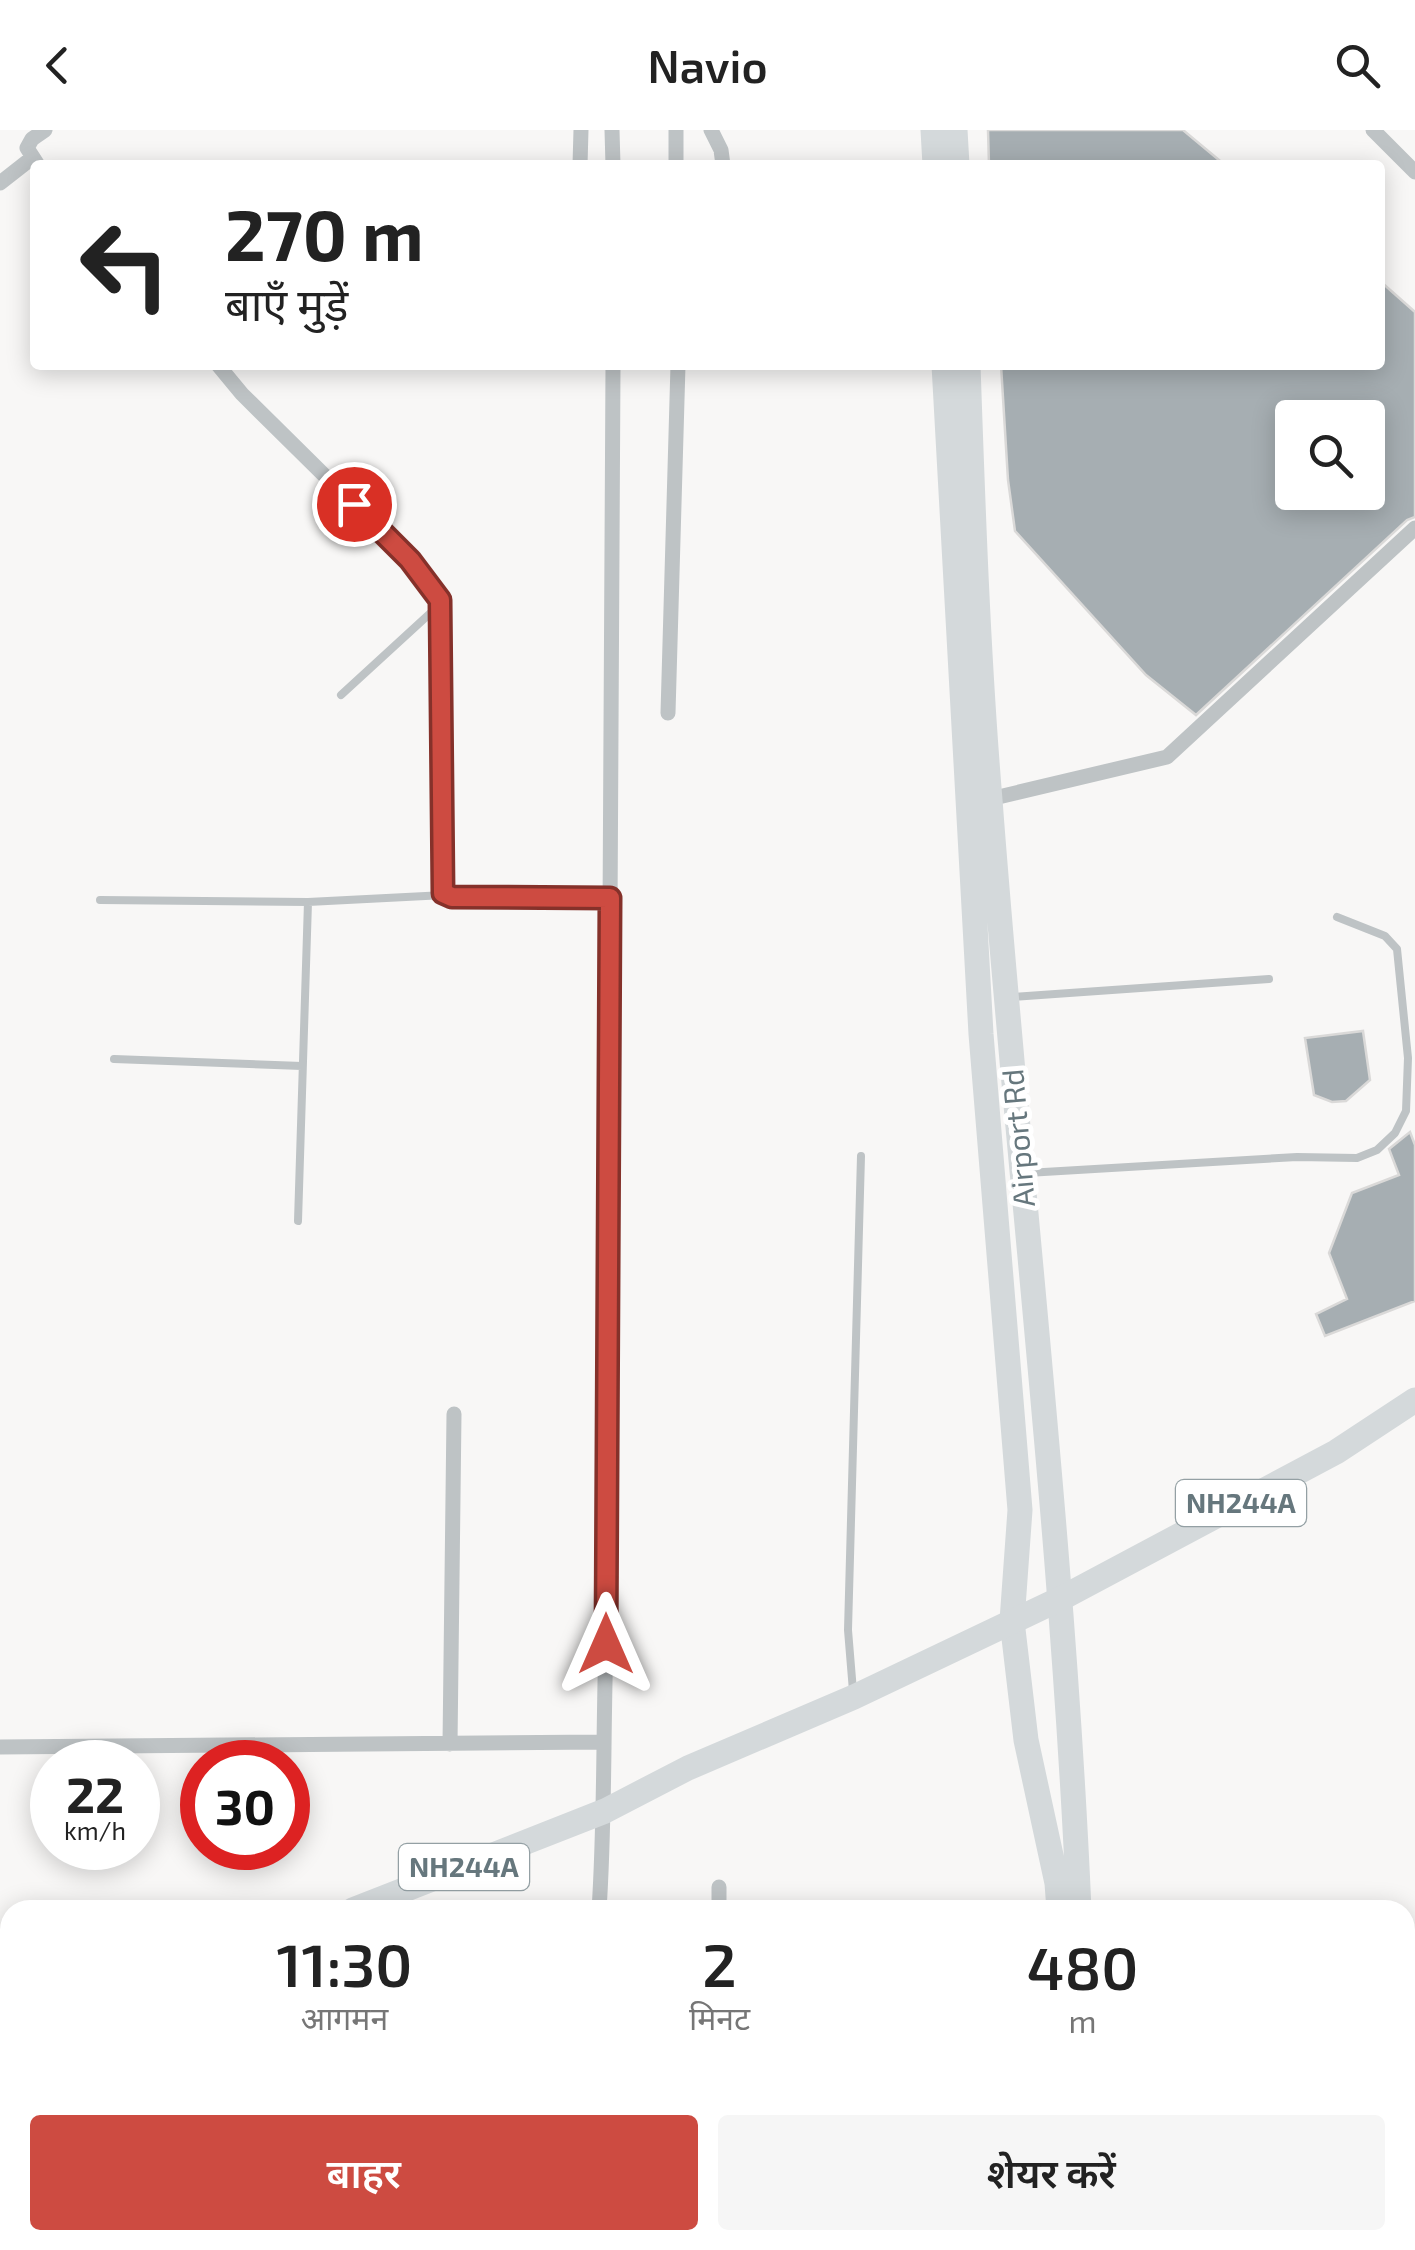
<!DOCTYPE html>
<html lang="hi">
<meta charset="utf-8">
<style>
:root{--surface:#fff;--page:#f6f6f6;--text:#222;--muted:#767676;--accent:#cd4b41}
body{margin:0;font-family:"Exo 2","Noto Sans Devanagari",sans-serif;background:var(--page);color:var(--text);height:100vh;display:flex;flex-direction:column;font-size:38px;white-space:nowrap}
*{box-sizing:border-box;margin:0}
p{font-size:32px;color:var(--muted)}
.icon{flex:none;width:55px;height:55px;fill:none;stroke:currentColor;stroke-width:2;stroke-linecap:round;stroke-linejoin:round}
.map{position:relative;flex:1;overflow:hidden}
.sheet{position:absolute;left:0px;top:1770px;width:1415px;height:350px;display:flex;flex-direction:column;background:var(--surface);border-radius:30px 30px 0 0;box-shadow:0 5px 25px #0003}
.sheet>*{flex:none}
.hud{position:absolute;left:30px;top:30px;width:1355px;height:210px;border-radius:10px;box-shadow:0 5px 25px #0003;background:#fff;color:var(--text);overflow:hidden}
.controls{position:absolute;left:1275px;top:270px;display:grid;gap:20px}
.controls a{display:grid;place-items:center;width:110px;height:110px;border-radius:10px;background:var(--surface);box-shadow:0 5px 25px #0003;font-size:50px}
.speed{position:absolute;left:30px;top:1610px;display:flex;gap:20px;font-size:50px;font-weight:700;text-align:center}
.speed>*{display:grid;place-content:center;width:130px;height:130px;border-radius:50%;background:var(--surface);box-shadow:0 5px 25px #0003;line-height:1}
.speed small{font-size:25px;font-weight:400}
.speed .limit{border:15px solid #d22;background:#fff;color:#111}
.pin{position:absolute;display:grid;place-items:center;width:85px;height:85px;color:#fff;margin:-42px;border:5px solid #fff;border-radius:50%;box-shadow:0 2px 10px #0007}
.me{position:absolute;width:110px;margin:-55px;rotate:0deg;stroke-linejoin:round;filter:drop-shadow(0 0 8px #0008)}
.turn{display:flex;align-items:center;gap:35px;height:210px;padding:0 30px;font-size:45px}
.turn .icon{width:130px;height:130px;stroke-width:2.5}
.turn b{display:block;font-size:70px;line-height:85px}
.eta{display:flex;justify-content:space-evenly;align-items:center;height:170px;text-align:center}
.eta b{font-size:60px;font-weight:600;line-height:70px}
.primary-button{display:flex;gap:20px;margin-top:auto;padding:20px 30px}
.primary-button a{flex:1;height:115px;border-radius:10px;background:var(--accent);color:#fff;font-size:40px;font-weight:600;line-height:115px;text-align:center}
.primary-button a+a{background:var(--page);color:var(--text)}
header{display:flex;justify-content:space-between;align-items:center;height:130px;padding:0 30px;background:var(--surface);font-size:45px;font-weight:600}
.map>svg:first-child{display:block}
</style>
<header><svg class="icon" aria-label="back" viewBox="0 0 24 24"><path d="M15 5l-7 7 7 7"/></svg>Navio<svg class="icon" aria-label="search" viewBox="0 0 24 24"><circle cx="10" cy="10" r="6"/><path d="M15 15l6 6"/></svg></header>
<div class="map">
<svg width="1415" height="2120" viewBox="0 0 1415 2120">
<rect width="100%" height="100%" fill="#f8f7f6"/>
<path fill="#a6aeb2" stroke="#dad9d8" stroke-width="2.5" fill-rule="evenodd" d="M 988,0 L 1183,0 L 1225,35 L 989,35 Z
M 1380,151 L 1415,182 L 1415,387 L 1407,390 L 1196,585 L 1146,545 L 1015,401 L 1008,350 L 1001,235 L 1380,235 ZM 1292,288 L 1368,288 L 1368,362 L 1292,362 Z
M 1363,901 L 1370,950 L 1346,971 L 1332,972 L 1314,965 L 1305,908 Z
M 1410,1002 L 1415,1015 L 1415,1171 L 1325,1206 L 1316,1184 L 1347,1169 L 1329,1123 L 1352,1063 L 1399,1045 L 1389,1019 Z"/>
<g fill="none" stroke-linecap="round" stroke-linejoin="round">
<path stroke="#bec3c5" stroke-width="8" d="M 341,565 L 437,477
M 100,770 L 308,772 L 445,765
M 1011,867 L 1269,849
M 114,929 L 302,936
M 1027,1043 L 1297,1027 L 1357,1028 L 1377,1020 L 1395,1003 L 1406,981 L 1408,928 L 1397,819 L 1385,806 L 1337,787
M 298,1091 L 308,772
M 853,1561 L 848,1500 L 861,1026"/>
<path stroke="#bec3c5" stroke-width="15" d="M 612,0 L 613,35
M 676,0 L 676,35
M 711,0 L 721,20 L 723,35
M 1373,0 L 1415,42
M 38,35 L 27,18 L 32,9 L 45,0
M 580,35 L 581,0
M 0,53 L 32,28
M 218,235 L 242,264 L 410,430 L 440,470 L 443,763 L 452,767 L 610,767
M 668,583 L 678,235
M 990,669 L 1167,627 L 1415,398
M 450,1614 L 454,1284
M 0,1617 L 602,1612
M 599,1780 C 605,1691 603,1603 606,1514 L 613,235
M 719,1780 L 719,1757
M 1405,1819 L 1415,1817
M 0,1918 L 10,1920
M 592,2120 L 592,2110
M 651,2120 L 651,2110"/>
<path stroke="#d4d9db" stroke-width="25" d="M 933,0 L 935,35
M 955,0 L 957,35
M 944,235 L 981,904 L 1020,1380 L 1012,1491 L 1026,1610 L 1057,1753 L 1059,1780
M 968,235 C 973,380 978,525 990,670 C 1018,1041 1063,1409 1079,1780
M 1093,2110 L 1093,2120
M 1073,2120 L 1073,2110"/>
<path stroke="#d4d9db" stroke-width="25" d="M 353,1780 L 605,1681 L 688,1638 L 854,1567 L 1062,1468 L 1336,1322 L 1415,1270
M 0,1954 L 10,1949"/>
</g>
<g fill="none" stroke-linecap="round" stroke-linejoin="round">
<g stroke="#85312a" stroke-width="25">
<path id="route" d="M 354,374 L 410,430 L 440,470 L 443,763 L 452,767 L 610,768 L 606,1514"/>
</g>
<use href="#route" stroke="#cd4b41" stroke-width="18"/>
</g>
<g text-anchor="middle" stroke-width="10" stroke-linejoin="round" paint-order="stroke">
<g fill="#fff" stroke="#94a0a4" stroke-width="2.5">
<rect x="1176" y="1350" width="130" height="46" rx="8"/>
<rect x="399" y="1714" width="130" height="46" rx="8"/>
</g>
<g font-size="28" font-weight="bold" fill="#66777d">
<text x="1241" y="1383">NH244A</text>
<text x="464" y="1747">NH244A</text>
</g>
<g font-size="30" fill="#66777d" stroke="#fff">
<text transform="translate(1019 1008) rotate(-95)" y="10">Airport Rd</text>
</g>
</g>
</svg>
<div class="controls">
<a><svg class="icon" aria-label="search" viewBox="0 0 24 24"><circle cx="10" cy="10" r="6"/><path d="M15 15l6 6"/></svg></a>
</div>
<div class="speed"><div>22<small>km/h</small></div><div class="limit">30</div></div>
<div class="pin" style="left:354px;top:374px;background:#d93025"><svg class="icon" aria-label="arrive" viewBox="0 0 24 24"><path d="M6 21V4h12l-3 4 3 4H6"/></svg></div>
<svg class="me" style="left:606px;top:1514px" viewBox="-20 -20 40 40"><path d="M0-17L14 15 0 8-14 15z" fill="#cd4b41" stroke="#fff" stroke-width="4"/></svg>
<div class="hud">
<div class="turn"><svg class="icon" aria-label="left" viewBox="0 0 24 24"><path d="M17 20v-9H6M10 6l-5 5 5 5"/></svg><div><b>270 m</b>बाएँ मुड़ें</div></div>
</div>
<section class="sheet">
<div class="eta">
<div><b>11:30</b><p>आगमन</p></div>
<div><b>2</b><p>मिनट</p></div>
<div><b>480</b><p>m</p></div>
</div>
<div class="primary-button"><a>बाहर</a><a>शेयर करें</a></div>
</section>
</div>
